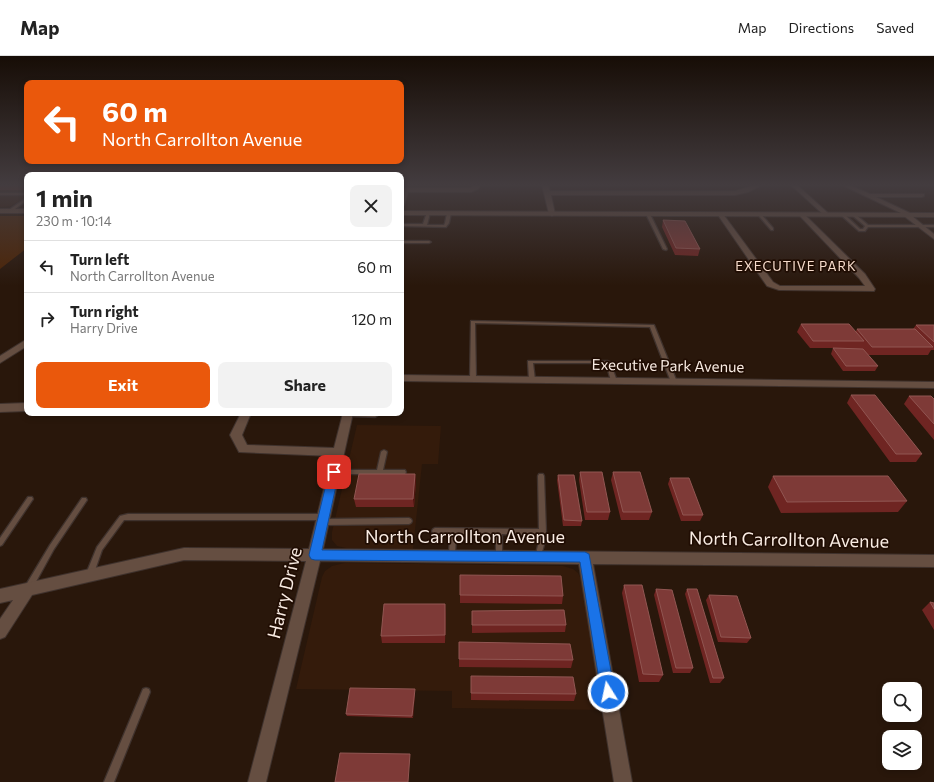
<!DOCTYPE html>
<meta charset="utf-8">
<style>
:root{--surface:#fff;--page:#f2f2f2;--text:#222;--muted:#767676;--line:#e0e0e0;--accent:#ea580c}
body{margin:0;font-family:Commissioner,sans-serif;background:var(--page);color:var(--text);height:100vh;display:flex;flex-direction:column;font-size:15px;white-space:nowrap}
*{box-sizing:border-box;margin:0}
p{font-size:13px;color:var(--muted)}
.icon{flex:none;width:22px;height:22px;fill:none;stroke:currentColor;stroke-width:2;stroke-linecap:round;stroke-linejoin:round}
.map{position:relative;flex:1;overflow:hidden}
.panel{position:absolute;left:24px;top:116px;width:380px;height:244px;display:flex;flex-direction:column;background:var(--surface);border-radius:8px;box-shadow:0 2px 6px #0003}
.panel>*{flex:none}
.banner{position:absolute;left:24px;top:24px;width:380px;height:84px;border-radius:8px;box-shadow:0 2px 6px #0003;background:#ea580c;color:#fff;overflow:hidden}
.fabs{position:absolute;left:882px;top:626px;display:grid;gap:8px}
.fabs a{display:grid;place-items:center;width:40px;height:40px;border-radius:8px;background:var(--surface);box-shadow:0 2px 6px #0003;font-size:20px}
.pin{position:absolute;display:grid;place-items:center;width:34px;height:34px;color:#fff;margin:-17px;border-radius:8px;box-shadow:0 2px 6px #0006}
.me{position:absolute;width:44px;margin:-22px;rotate:350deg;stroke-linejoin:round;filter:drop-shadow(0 0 3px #0008)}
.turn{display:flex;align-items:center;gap:14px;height:84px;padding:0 12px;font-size:18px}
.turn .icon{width:52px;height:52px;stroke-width:2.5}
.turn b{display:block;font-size:28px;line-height:34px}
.round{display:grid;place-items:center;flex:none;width:42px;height:42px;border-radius:8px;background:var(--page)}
.head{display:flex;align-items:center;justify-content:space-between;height:68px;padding:0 12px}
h1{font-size:24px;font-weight:700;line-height:30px}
.primary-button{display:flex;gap:8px;margin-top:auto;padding:8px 12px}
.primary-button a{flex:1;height:46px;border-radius:8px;background:var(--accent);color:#fff;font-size:16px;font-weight:700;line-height:46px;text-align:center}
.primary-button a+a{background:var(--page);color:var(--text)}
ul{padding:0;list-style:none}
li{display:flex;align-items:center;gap:12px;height:52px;padding:0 12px;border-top:1px solid var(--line)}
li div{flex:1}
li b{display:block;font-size:15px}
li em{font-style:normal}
header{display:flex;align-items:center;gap:24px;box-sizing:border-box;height:56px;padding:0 20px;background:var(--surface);border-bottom:1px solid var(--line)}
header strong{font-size:19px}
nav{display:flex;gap:22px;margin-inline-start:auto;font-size:14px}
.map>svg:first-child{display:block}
</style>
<header>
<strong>Map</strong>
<nav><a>Map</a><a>Directions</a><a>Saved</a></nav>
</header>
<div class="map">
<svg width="934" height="726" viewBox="0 0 934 726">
<rect width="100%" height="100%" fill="#29170b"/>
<path fill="#341b0b" d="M 0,129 L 27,129 L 27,140 L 11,150 L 0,151 Z
M 357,369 L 441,370 L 438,408 L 422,408 L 413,493 L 346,492 L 337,490 L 332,484 L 332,476 Z
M 345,507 L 563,510 L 573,513 L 578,517 L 582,525 L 602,654 L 452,652 L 452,635 L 296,633 L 322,521 L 325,515 L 332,510 Z"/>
<path fill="#4d2405" d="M 0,160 L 27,160 L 27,192 L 0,213 Z"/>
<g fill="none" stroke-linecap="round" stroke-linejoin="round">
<g stroke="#3f322d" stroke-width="2.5">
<path id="service" d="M 0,137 L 27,137 L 27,139 L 0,139 Z
M 26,142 L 27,142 L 27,144 L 11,156 L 9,156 L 9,154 Z
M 427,156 L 430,157 L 427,169 L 444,169 L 445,167 L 447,157 L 449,156 L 451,157 L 449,167 L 446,171 L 445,171 L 401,170 L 401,168 L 423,168 Z
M 647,157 L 650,158 L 667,193 L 666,194 L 663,193 L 646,158 Z
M 759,158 L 761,158 L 773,172 L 773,174 L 771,174 L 759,160 Z
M 842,158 L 844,158 L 860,173 L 863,173 L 865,170 L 853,160 L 853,158 L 855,158 L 868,169 L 934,169 L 934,171 L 868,171 L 865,175 L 859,175 L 842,160 Z
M 401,185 L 429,185 L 431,186 L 429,187 L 401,187 Z
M 471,265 L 654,269 L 677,326 L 674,328 L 671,326 L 650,271 L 475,267 L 476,323 L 473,325 L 471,324 L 470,323 Z
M 528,305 L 608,305 L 610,306 L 617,325 L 614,327 L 611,325 L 606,307 L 533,307 L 535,324 L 532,326 L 529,324 L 528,306 Z
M 348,357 L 378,357 L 378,359 L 375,361 L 346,360 L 345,359 Z
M 384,394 L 386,395 L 387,396 L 383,414 L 405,414 L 406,416 L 405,418 L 332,418 L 331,416 L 332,414 L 377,414 L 381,396 L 382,395 Z
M 539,418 L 543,418 L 544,420 L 546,476 L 546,482 L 540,503 L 538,504 L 536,503 L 535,501 L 540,482 L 540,479 L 502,478 L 502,500 L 501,502 L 499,503 L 497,502 L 496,500 L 496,478 L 456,478 L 455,500 L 454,502 L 452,503 L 450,502 L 449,500 L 450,478 L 433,477 L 432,475 L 433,473 L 435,472 L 539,473 L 538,420 Z
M 28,441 L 32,441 L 33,443 L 2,489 L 0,490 L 0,482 Z
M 82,442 L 86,442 L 87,444 L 54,493 L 32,533 L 29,534 L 26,533 L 25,531 L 26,529 L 50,489 Z
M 128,458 L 324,458 L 326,459 L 327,461 L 325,463 L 409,462 L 411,463 L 412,465 L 411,467 L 409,468 L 323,469 L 321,468 L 320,466 L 321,464 L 322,464 L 124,464 L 102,494 L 93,520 L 90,521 L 87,520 L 86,518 L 97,491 L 120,460 Z
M 146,632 L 149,633 L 150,636 L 114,726 L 104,726 L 143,633 Z"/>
</g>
<g stroke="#3f322d" stroke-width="2">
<path id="minor" d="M 475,129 L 481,129 L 478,133 L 471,136 L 408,136 L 404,149 L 401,151 L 401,132 L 470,132 Z
M 542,129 L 548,129 L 550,135 L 735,135 C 744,133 753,128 762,129 L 748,136 L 735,139 L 551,139 L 555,158 L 552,160 L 549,158 Z
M 791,129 L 797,129 L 829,158 L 829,160 L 825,160 Z
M 842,129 L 849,129 L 870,138 L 924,138 L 924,140 L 922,141 L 876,141 L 912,158 L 912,160 L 934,178 L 934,183 L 904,160 L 903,158 Z
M 802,157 L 804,158 L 865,218 L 875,233 L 874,235 L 779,234 L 767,230 L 718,159 L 723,158 L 773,226 L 780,230 L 865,230 L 859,222 L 800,160 L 800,158 Z
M 27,283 L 27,290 L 0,307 L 0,300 Z
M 401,319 L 934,326 L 934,332 L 401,325 Z
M 27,347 L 27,355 L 0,356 L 0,348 Z
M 241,357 L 251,357 L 242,379 L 247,389 L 334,392 L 343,357 L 353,357 L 323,493 L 934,499 L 934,511 L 593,508 L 632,726 L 614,726 L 579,508 L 320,505 L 266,726 L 248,726 L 306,505 L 184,504 L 32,539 L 5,581 L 0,583 L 0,563 L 13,544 L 0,547 L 0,533 L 184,492 L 309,493 L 332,400 L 239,396 L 230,379 Z"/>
</g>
<g stroke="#3f322d" stroke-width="2">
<path id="tertiary" d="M 0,153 L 27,153 L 27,157 L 0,157 Z
M 401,155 L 934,157 L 934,161 L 401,159 Z"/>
</g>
<use href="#service" fill="#654e41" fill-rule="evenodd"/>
<use href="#minor" fill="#654e41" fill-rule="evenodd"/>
<use href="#tertiary" fill="#654e41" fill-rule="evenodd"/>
</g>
<path fill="#6f2522" d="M 0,128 L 27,128 L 27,130 L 21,134 L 0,134 Z
M 663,164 L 700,193 L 698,200 L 675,199 L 662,171 Z
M 801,268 L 856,275 L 857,273 L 913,273 L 916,269 L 934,269 L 934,294 L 931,294 L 928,299 L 868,299 L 878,310 L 875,315 L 843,315 L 831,298 L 833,292 L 810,292 L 797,276 Z
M 851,339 L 922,398 L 916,406 L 890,406 L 847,347 Z
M 909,340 L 934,343 L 934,384 L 904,348 Z
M 580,416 L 610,456 L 608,464 L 585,464 L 579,424 Z
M 613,416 L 652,456 L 649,464 L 621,464 L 611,424 Z
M 415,418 L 416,426 L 414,451 L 356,451 L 354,443 Z
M 558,419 L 582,465 L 581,470 L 563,470 L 557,424 Z
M 773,420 L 907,445 L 898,456 L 781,457 L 768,431 Z
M 670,422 L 703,459 L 700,465 L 681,465 L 668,428 Z
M 460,519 L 563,540 L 562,548 L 460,547 Z
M 624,529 L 663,619 L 659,626 L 639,626 L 622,537 Z
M 656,533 L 693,612 L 690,617 L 673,617 L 654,539 Z
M 687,533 L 724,622 L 720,627 L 710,627 L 685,538 Z
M 709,539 L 751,582 L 747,587 L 718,586 L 706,544 Z
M 930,546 L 934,547 L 934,574 L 922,554 Z
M 472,555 L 566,569 L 565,576 L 472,577 Z
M 446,556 L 445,587 L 382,587 L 381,580 Z
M 459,586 L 573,604 L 571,612 L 459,611 Z
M 471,620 L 576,638 L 574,645 L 471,644 Z
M 415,636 L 413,662 L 347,660 L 346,658 Z"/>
<path fill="#4d1610" d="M 18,128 L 27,128 L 27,130 L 21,134 Z
M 415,418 L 416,426 L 414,451 L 413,443 Z
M 445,548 L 446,556 L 445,587 Z
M 415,633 L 415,636 L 413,662 L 412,660 Z"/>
<path fill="#7e3a37" stroke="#915652" d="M 663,164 L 685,165 L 700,193 L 676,192 Z
M 801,268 L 849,268 L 864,285 L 813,285 Z
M 916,269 L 934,269 L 934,286 Z
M 857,273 L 915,273 L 933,291 L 872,291 Z
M 833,292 L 863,293 L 878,310 L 846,310 Z
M 851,339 L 875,339 L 922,398 L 896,398 Z
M 909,340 L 931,340 L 934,343 L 934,368 Z
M 580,416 L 602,416 L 610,456 L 587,456 Z
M 613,416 L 640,416 L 652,456 L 623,456 Z
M 359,418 L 415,418 L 413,443 L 354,443 Z
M 558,419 L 574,419 L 582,465 L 564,464 Z
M 773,420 L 888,420 L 907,445 L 787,446 Z
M 670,422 L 689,422 L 703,459 L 683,459 Z
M 460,519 L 561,520 L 563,540 L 460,539 Z
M 624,529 L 642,529 L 663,619 L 643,618 Z
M 656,533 L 672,534 L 693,612 L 676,612 Z
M 687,533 L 697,533 L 724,622 L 713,622 Z
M 709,539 L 737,540 L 751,582 L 721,581 Z
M 930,546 L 934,547 L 934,553 Z
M 384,548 L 445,548 L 445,579 L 381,580 Z
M 564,554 L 566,569 L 472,569 L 472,555 Z
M 459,586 L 570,588 L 573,604 L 459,603 Z
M 471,620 L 573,621 L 576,638 L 471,637 Z
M 350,632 L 415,633 L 412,660 L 346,658 Z
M 340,697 L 410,698 L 408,726 L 335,726 Z"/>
<linearGradient id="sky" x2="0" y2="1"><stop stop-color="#170d06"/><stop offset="0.56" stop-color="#433c3f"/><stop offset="1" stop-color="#433c3f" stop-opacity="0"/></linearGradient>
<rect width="934" height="230" fill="url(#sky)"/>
<path fill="#1a73e8" stroke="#114b97" d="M 334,413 L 338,414 L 339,416 L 322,494 L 585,496 L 589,498 L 615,636 L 613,641 L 608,643 L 603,641 L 601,636 L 580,506 L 315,504 L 311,503 L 309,499 L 329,416 L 331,414 Z"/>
<g text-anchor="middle" stroke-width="3.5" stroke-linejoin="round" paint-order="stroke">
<g font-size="13" letter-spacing="1" fill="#f7dccc" stroke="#200d03">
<text x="796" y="215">EXECUTIVE PARK</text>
</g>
<g font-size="15" fill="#f9ece3" stroke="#200d03">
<text transform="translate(668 310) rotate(1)" y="5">Executive Park Avenue</text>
</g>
<g font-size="18" fill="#f9ece3" stroke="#200d03">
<text x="465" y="487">North Carrollton Avenue</text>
<text transform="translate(789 484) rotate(1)" y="6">North Carrollton Avenue</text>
<text transform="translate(285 537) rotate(-76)" y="6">Harry Drive</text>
</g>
</g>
</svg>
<div class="fabs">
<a><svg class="icon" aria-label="search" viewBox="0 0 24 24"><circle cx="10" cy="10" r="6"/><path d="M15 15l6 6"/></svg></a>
<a><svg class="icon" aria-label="layers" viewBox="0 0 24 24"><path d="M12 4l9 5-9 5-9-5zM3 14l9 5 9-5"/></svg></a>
</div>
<div class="pin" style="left:334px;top:416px;background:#d93025"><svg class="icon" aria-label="arrive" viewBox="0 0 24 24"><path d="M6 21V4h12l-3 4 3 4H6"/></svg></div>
<svg class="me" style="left:608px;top:636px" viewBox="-20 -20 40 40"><circle r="17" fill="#1a73e8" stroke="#fff" stroke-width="3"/><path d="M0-11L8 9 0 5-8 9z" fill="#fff"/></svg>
<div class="banner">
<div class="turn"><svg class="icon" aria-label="left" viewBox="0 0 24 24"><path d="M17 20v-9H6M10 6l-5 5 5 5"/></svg><div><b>60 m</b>North Carrollton Avenue</div></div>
</div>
<section class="panel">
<div class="head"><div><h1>1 min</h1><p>230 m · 10:14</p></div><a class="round"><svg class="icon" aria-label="close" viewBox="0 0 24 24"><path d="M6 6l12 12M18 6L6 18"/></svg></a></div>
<ul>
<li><svg class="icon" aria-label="left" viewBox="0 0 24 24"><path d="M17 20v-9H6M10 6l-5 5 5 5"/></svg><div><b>Turn left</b><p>North Carrollton Avenue</p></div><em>60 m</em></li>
<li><svg class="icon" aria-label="right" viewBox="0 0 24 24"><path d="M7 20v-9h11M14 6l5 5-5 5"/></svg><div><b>Turn right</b><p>Harry Drive</p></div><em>120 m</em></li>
</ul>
<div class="primary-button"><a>Exit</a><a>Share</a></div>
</section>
</div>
